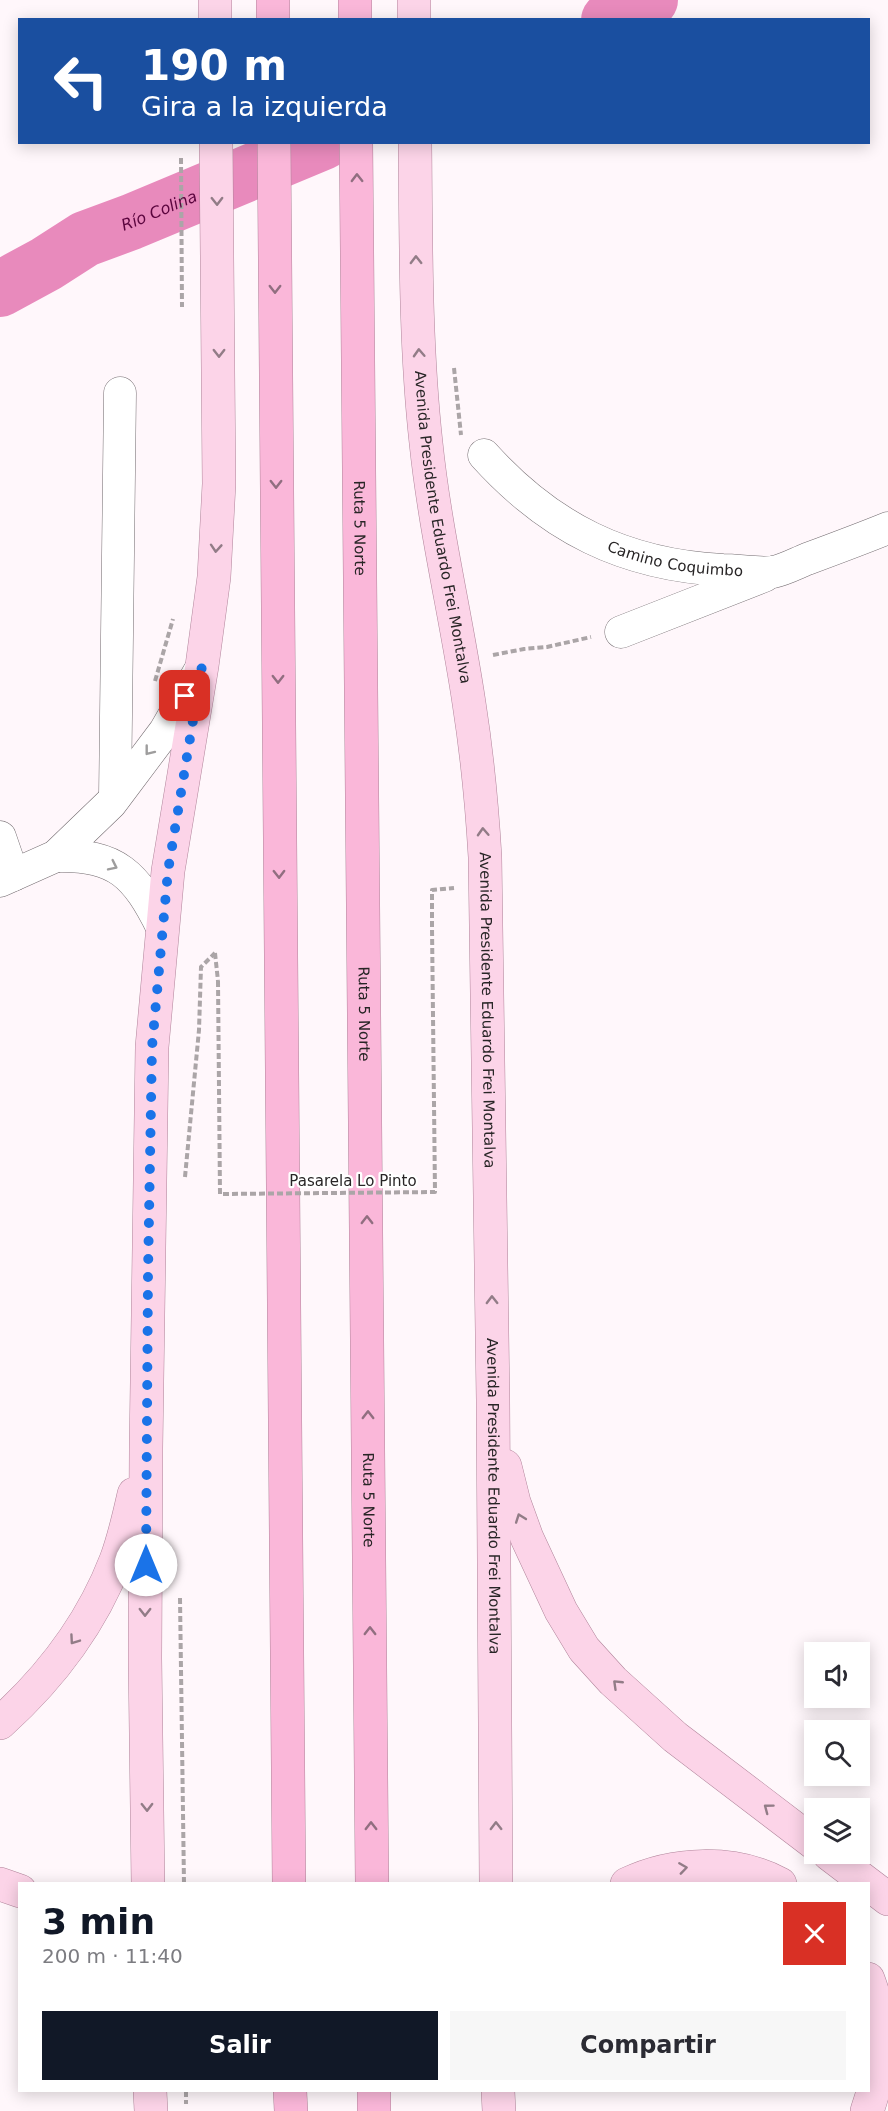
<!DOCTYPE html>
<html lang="es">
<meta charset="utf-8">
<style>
:root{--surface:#fff;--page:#f7f7f7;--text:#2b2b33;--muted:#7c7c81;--accent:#111827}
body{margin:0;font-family:"DejaVu Sans",sans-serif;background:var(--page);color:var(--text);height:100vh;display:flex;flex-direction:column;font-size:22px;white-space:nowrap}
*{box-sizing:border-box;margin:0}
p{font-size:20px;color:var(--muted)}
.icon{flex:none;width:33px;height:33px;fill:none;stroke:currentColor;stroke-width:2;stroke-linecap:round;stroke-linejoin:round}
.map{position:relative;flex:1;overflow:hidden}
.details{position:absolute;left:18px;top:1882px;width:852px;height:210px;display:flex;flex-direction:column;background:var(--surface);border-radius:0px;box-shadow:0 3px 15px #0003}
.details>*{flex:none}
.top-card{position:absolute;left:18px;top:18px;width:852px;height:126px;border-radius:0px;box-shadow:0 3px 15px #0003;background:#1a4fa0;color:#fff;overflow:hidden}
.buttons{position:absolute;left:804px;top:1642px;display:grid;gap:12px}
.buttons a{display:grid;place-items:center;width:66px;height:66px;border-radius:0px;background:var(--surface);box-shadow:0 3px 15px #0003;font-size:30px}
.pin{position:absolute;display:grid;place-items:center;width:51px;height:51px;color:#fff;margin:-26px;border-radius:12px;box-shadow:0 3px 9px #0006}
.me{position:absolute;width:66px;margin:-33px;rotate:0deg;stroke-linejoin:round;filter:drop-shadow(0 0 4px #0008)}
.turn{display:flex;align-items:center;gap:21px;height:126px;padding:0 24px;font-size:27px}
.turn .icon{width:78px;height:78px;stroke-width:2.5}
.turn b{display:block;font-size:42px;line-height:51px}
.round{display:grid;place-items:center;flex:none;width:63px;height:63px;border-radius:0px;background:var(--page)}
.summary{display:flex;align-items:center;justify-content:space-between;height:102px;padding:0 24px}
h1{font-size:36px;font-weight:600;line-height:45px;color:var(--accent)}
.button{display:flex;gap:12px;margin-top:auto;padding:12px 24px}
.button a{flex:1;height:69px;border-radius:0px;background:var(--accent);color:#fff;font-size:24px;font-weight:600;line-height:69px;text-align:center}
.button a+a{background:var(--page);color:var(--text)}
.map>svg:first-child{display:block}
</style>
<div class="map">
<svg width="888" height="2111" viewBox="0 0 888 2111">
<rect width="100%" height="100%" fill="#fff7fb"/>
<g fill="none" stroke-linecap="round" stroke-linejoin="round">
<g stroke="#e88abc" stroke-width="56">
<path d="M 609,20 L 650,0"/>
<path id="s1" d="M 0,289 L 46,264 L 85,239 L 131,222 L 323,142"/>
</g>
<g stroke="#736c70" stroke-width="33">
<g id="minor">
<path id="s2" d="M 484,455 C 550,528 624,565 723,570 C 739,570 757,574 773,572 C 784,570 797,563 807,559 C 834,549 861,539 888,528"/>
<path d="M 621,632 L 764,576"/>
<path d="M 115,797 L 120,393"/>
<path d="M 0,837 L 13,875"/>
<path d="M 56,856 C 117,854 136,875 162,927"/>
<path d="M 0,881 L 56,856 L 111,803 L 165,731 L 199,672"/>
</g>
</g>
<g stroke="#b0849a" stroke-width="34">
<g id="major">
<path d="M 215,0 L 215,20"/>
<path d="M 414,0 L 414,20"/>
<path id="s3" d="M 415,142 C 416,242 415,343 426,443 C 435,530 456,616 469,703 C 477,754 482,806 485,857 L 493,1400 L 496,1884"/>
<path d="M 505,1466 L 514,1502 L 527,1538 L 561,1611 L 584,1649 L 613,1681 L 675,1737 L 814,1843"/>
<path d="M 0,1723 C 51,1677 91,1625 116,1560 C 124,1539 129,1516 134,1494"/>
<path d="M 829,1854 L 888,1899"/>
<path d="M 0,1884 L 20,1891"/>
<path d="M 148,1884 L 145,1658 L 146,1449 L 152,1047 L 168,871 L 202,666 L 214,577 L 219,484 L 216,142"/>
<path d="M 627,1884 C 673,1862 734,1859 780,1884"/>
<path d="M 150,2091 L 151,2111"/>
<path d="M 498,2091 L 499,2111"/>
<path d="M 867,2111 C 883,2066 885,2024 868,1979"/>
</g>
</g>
<g stroke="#b0849a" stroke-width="34">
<g id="highway">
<path d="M 273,0 L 273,20"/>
<path d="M 355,0 L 355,20"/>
<path d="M 274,142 L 289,1884"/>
<path id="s4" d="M 356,142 L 372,1884"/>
<path d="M 290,2091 L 291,2111"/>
<path d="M 374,2091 L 374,2111"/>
</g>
</g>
<path stroke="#aba5a7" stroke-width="4" stroke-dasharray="6 3" stroke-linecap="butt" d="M 181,158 L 182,307
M 454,368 L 461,435
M 493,655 L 524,649 L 547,647 L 591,637
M 155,681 L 173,619
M 432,927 L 432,890 L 454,888
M 215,953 L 218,981
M 185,1177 L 199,1030 L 201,967 L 215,953
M 180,1598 L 184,1884
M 186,2091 L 186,2104"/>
<use href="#minor" stroke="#fff" stroke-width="32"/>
<use href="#major" stroke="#fcd4e8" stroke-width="33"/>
<use href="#highway" stroke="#fab7d9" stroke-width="33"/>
<path stroke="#aba5a7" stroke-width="4" stroke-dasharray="6 3" stroke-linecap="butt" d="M 218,981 L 220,1194 L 435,1192 L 432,927"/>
</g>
<defs><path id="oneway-chevron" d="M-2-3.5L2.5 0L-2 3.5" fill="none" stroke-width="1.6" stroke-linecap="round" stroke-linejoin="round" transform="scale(1.5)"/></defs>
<g stroke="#916e80">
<use href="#oneway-chevron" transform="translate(357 178) rotate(-91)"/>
<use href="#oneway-chevron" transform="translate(275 289) rotate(90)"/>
<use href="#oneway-chevron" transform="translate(276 484) rotate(90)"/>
<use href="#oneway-chevron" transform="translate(278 679) rotate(90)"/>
<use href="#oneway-chevron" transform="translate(279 874) rotate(89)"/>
<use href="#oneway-chevron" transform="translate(367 1220) rotate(-90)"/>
<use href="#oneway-chevron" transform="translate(368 1415) rotate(-90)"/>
<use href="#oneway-chevron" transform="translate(370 1631) rotate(-90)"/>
<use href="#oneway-chevron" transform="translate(371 1826) rotate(-90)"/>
</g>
<g stroke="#927c87">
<use href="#oneway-chevron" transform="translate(217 201) rotate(89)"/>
<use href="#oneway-chevron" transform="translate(416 260) rotate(-91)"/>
<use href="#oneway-chevron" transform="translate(219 353) rotate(90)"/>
<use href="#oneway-chevron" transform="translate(419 353) rotate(-93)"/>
<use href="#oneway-chevron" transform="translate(216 548) rotate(94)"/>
<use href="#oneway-chevron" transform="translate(483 832) rotate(-93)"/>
<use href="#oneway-chevron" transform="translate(492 1300) rotate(-91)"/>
<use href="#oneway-chevron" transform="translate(520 1518) rotate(-110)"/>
<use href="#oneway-chevron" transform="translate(145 1612) rotate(90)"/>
<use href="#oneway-chevron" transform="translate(74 1640) rotate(125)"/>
<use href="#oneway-chevron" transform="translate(617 1684) rotate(-136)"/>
<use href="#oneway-chevron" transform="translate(147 1807) rotate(89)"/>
<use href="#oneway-chevron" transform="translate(768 1808) rotate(-143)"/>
<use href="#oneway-chevron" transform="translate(496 1826) rotate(-91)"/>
<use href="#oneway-chevron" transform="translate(683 1868) rotate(-8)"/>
</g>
<g stroke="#9e9d9d">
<use href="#oneway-chevron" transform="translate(149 751) rotate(128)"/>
<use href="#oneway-chevron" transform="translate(113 866) rotate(26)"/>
</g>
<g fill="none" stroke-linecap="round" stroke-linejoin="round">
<path stroke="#1a73e8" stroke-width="10" stroke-dasharray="0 18" d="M 146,1565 L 148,1274 L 152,1047 L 168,871 L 202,666 L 185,696"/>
</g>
<g text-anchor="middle" stroke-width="4.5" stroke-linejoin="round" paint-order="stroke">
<g font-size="15" fill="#282526" stroke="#fff">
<text dy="5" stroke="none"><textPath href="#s4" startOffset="386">Ruta 5 Norte</textPath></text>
<text dy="5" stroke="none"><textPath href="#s3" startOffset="387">Avenida Presidente Eduardo Frei Montalva</textPath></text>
<text dy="5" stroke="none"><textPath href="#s2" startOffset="224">Camino Coquimbo</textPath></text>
<text dy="5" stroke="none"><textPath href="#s3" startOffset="873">Avenida Presidente Eduardo Frei Montalva</textPath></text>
<text dy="5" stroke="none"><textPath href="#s4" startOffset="872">Ruta 5 Norte</textPath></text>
<text x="353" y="1186">Pasarela Lo Pinto</text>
<text dy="5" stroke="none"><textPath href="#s3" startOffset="1359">Avenida Presidente Eduardo Frei Montalva</textPath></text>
<text dy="5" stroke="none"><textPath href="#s4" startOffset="1358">Ruta 5 Norte</textPath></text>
</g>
<g font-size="16" font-style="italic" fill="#5b053e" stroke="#fff">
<text dy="6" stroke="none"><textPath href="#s1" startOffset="178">Río Colina</textPath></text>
</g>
</g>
</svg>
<div class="buttons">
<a><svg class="icon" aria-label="sound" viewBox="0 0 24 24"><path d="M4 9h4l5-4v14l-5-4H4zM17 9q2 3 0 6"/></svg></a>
<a><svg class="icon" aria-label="search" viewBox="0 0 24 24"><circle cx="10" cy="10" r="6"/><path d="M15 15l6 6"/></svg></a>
<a><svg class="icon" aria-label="layers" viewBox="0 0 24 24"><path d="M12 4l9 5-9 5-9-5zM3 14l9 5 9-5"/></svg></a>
</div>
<div class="pin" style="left:185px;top:696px;background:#d93025"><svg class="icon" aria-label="arrive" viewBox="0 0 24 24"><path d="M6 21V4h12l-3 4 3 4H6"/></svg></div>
<svg class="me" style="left:146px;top:1565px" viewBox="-20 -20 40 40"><circle r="19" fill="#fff"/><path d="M0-13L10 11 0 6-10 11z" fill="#1a73e8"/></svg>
<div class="top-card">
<div class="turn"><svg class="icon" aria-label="left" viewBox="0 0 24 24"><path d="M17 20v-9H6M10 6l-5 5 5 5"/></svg><div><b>190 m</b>Gira a la izquierda</div></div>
</div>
<section class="details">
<div class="summary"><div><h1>3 min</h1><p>200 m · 11:40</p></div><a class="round" style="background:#d93025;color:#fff"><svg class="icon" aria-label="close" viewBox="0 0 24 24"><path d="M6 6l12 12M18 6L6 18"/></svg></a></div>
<div class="button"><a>Salir</a><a>Compartir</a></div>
</section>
</div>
